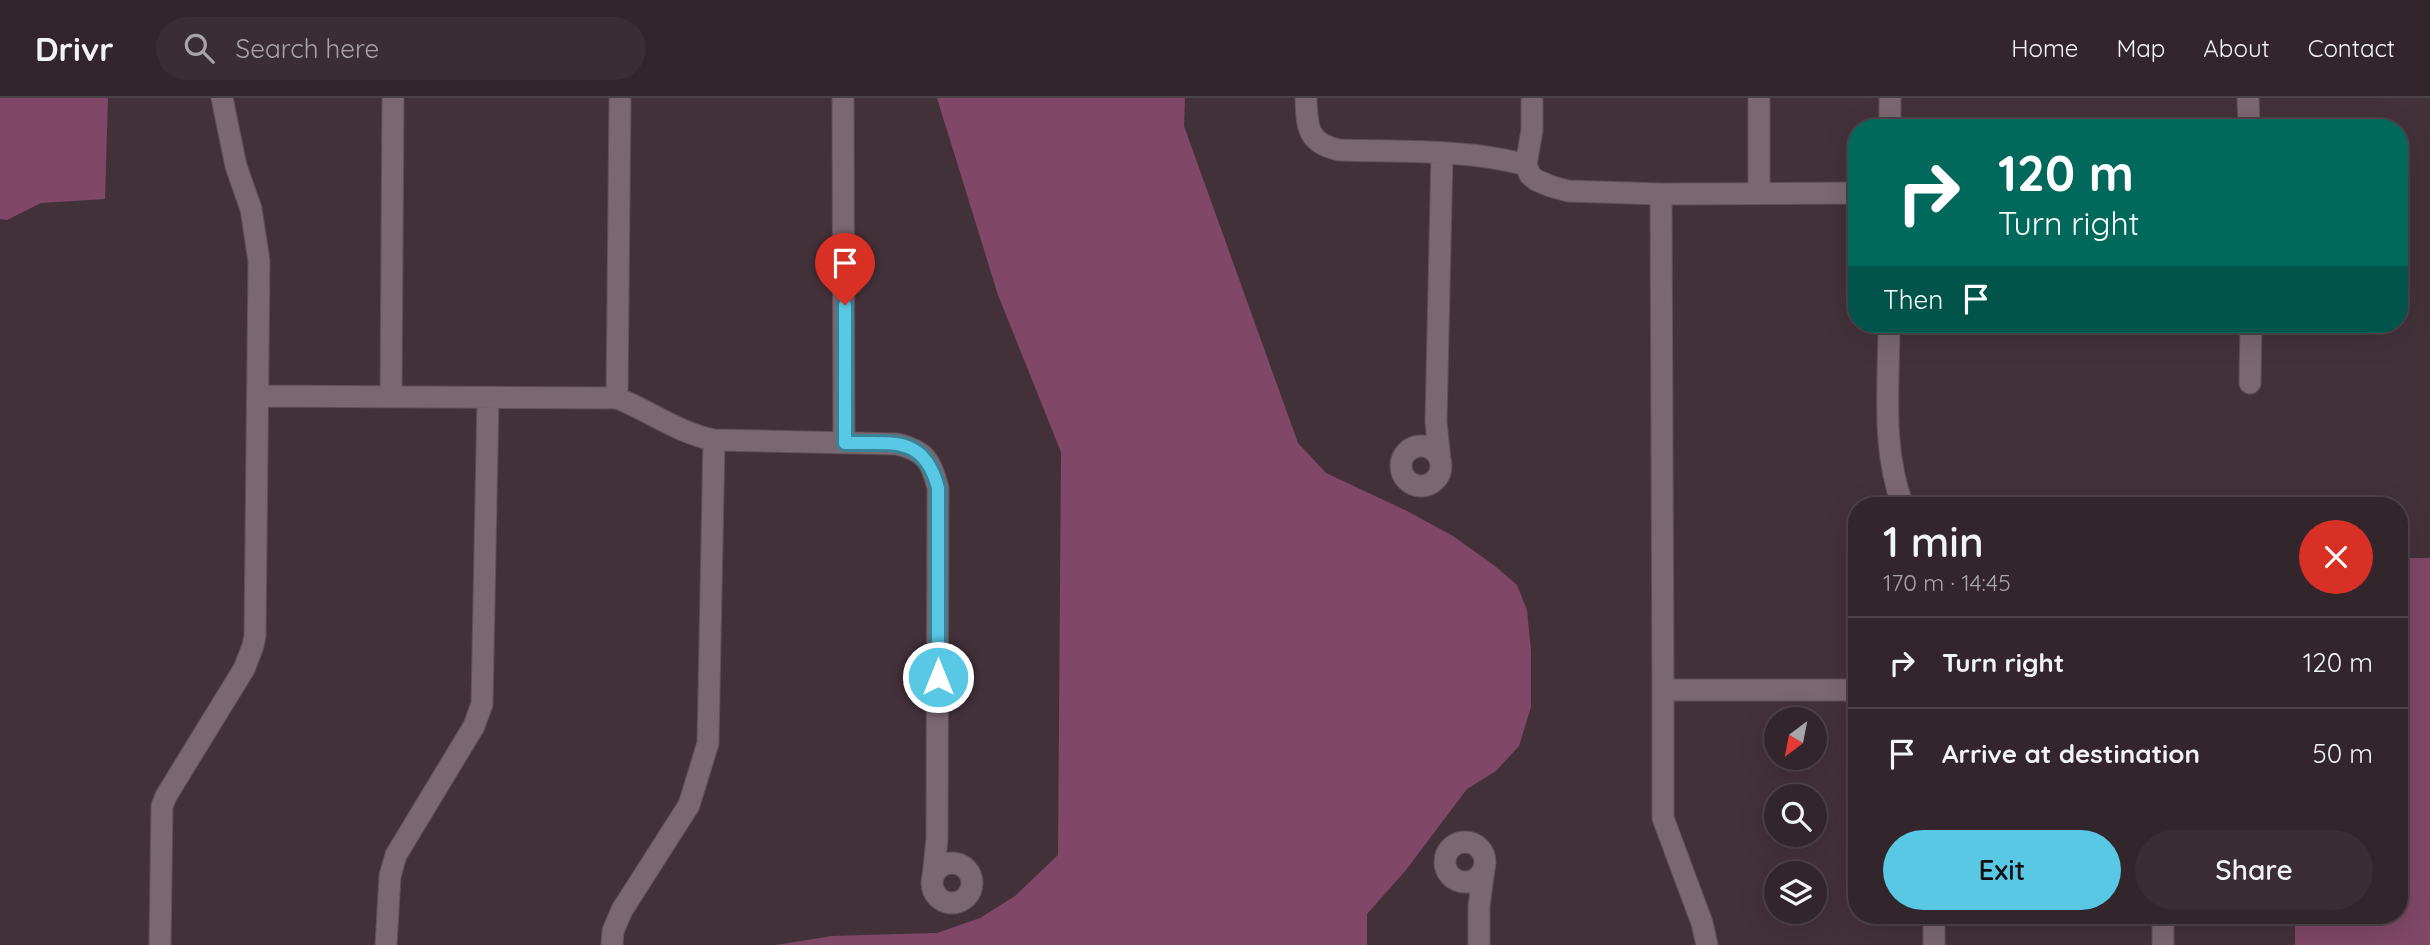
<!DOCTYPE html>
<meta charset="utf-8">
<style>
:root{--surface:#32252c;--page:#3a2d34;--text:#f1f3f6;--muted:#a8a5a9;--line:#4d4248;--accent:#59c8e5}
body{margin:0;font-family:Quicksand,sans-serif;background:var(--page);color:var(--text);height:100vh;display:flex;flex-direction:column;font-size:26px;white-space:nowrap}
*{box-sizing:border-box;margin:0}
p{font-size:23px;color:var(--muted)}
.icon{flex:none;width:38px;height:38px;fill:none;stroke:currentColor;stroke-width:2;stroke-linecap:round;stroke-linejoin:round}
.map{position:relative;flex:1;overflow:hidden}
.side{position:absolute;left:1848px;top:399px;width:560px;height:427px;display:flex;flex-direction:column;background:var(--surface);border-radius:28px;box-shadow:0 7px 28px #0002,0 0 0 2px var(--line)}
.side>*{flex:none}
.hud{position:absolute;left:1848px;top:21px;width:560px;height:214px;border-radius:28px;box-shadow:0 7px 28px #0002,0 0 0 2px var(--line);background:#00695c;color:#fff;overflow:hidden}
.needle{width:46px;rotate:212deg}
.tools{position:absolute;left:1764px;top:609px;display:grid;gap:14px}
.tools a{display:grid;place-items:center;width:63px;height:63px;border-radius:50%;background:var(--surface);box-shadow:0 7px 28px #0002,0 0 0 2px var(--line);font-size:35px}
.pin{position:absolute;display:grid;place-items:center;width:60px;height:60px;color:#fff;margin:-72px -30px;border-radius:50% 50% 50% 0;rotate:-45deg;box-shadow:0 0 7px #0007}
.pin .icon{rotate:45deg}
.me{position:absolute;width:77px;margin:-38px;rotate:0deg;stroke-linejoin:round;filter:drop-shadow(0 0 5px #0008)}
.turn{display:flex;align-items:center;gap:24px;height:147px;padding:0 35px;font-size:32px}
.turn .icon{width:91px;height:91px;stroke-width:2.5}
.turn b{display:block;font-size:49px;line-height:60px}
.then{display:flex;align-items:center;height:66px;padding:0 35px;background:#0003;gap:14px;font-size:26px}
.round{display:grid;place-items:center;flex:none;width:74px;height:74px;border-radius:37px;background:var(--page)}
.overview{display:flex;align-items:center;justify-content:space-between;height:119px;padding:0 35px}
h1{font-size:42px;font-weight:600;line-height:52px}
.action{display:flex;gap:14px;margin-top:auto;padding:14px 35px}
.action a{flex:1;height:80px;border-radius:42px;background:var(--accent);color:#111;font-size:28px;font-weight:600;line-height:80px;text-align:center}
.action a+a{background:var(--page);color:var(--text)}
ul{padding:0;list-style:none}
li{display:flex;align-items:center;gap:21px;height:91px;padding:0 35px;border-top:2px solid var(--line)}
li div{flex:1}
li b{display:block;font-size:26px}
li em{font-style:normal}
header{display:flex;align-items:center;gap:42px;box-sizing:border-box;height:98px;padding:0 35px;background:var(--surface);border-bottom:2px solid var(--line)}
header strong{font-size:33px}
nav{display:flex;gap:38px;margin-inline-start:auto;font-size:24px}
.search{width:490px;height:63px;background:var(--page);display:flex;align-items:center;gap:18px;box-sizing:border-box;padding:0 24px;border-radius:38px;color:var(--muted);font-size:26px}
.map>svg:first-child{display:block}
</style>
<header>
<strong>Drivr</strong>
<div class="search"><svg class="icon" aria-label="search" viewBox="0 0 24 24"><circle cx="10" cy="10" r="6"/><path d="M15 15l6 6"/></svg>Search here</div>
<nav><a>Home</a><a>Map</a><a>About</a><a>Contact</a></nav>
</header>
<div class="map">
<svg width="2430" height="847" viewBox="0 0 2430 847">
<rect width="100%" height="100%" fill="#43313a"/>
<path fill="#804766" d="M 0,0 L 108,0 L 105,101 L 41,105 L 7,122 L 0,121 Z
M 937,0 L 1185,0 L 1184,28 L 1298,345 L 1326,375 L 1407,413 L 1453,438 L 1495,468 L 1517,487 L 1527,512 L 1531,553 L 1531,609 L 1519,648 L 1496,673 L 1467,691 L 1406,772 L 1367,816 L 1367,847 L 776,847 L 832,838 L 937,835 L 980,820 L 1015,798 L 1058,757 L 1061,354 L 998,197 Z
M 2399,460 L 2430,460 L 2430,847 L 2295,847 L 2295,817 L 2399,817 Z"/>
<g fill="none" stroke-linecap="round" stroke-linejoin="round">
<g stroke="#5f5057" stroke-width="23">
<path id="minor" d="M 843,0 L 844,345
M 1306,0 C 1307,29 1307,45 1339,52 C 1398,54 1470,51 1526,67
M 1532,0 L 1532,32 L 1526,67 L 1530,77 L 1536,82 L 1550,88 L 1568,93 L 1661,96 L 1857,95
M 2248,0 L 2249,30
M 1890,30 L 1890,0
M 1759,95 L 1759,0
M 1661,96 L 1663,592
M 1889,226 C 1889,286 1881,351 1903,408
M 2250,285 L 2251,226
M 258,298 L 617,300 C 650,313 678,335 714,342 L 897,346 C 925,353 931,362 938,390 L 937,741 L 933,779
M 391,298 L 393,0
M 617,300 L 620,0
M1401 368a20 20 0 1 1 40 0a20 20 0 1 1-40 0Z
M 1440,362 L 1436,324 L 1442,56
M1445 764a20 20 0 1 1 40 0a20 20 0 1 1-40 0Z
M932 785a20 20 0 1 1 40 0a20 20 0 1 1-40 0Z
M 1934,817 L 1934,847
M 160,847 L 162,708 L 166,698 L 244,571 L 253,548 L 255,538 L 259,163 L 251,111 L 236,68 L 222,0
M 386,847 L 390,778 L 396,757 L 474,628 L 482,606 L 488,300
M 612,847 L 613,833 L 622,812 L 689,707 L 708,645 L 714,342
M 1479,847 L 1479,808 L 1484,771
M 1707,847 L 1702,825 L 1663,720 L 1663,592 L 1857,592
M 2163,847 L 2163,817"/>
</g>
<use href="#minor" stroke="#7b6771" stroke-width="21"/>
</g>
<g fill="none" stroke-linecap="round" stroke-linejoin="round">
<g stroke="#3a8295" stroke-width="18">
<path id="route" d="M 845,207 L 845,345 C 891,346 924,336 938,390 L 938,579"/>
</g>
<use href="#route" stroke="#59c8e5" stroke-width="12"/>
</g>
</svg>
<div class="tools">
<a><svg class="needle" viewBox="-14 -14 28 28"><path d="M0-13l5 13h-10z" fill="#e53935"/><path d="M0 13l5-13h-10z" fill="#a8a5a9"/></svg></a>
<a><svg class="icon" aria-label="search" viewBox="0 0 24 24"><circle cx="10" cy="10" r="6"/><path d="M15 15l6 6"/></svg></a>
<a><svg class="icon" aria-label="layers" viewBox="0 0 24 24"><path d="M12 4l9 5-9 5-9-5zM3 14l9 5 9-5"/></svg></a>
</div>
<div class="pin" style="left:845px;top:207px;background:#d93025"><svg class="icon" aria-label="arrive" viewBox="0 0 24 24"><path d="M6 21V4h12l-3 4 3 4H6"/></svg></div>
<svg class="me" style="left:938px;top:579px" viewBox="-20 -20 40 40"><circle r="17" fill="#59c8e5" stroke="#fff" stroke-width="3"/><path d="M0-11L8 9 0 5-8 9z" fill="#fff"/></svg>
<div class="hud">
<div class="turn"><svg class="icon" aria-label="right" viewBox="0 0 24 24"><path d="M7 20v-9h11M14 6l5 5-5 5"/></svg><div><b>120 m</b>Turn right</div></div>
<div class="then">Then<svg class="icon" aria-label="arrive" viewBox="0 0 24 24"><path d="M6 21V4h12l-3 4 3 4H6"/></svg></div>
</div>
<section class="side">
<div class="overview"><div><h1>1 min</h1><p>170 m · 14:45</p></div><a class="round" style="background:#d93025;color:#fff"><svg class="icon" aria-label="close" viewBox="0 0 24 24"><path d="M6 6l12 12M18 6L6 18"/></svg></a></div>
<ul>
<li><svg class="icon" aria-label="right" viewBox="0 0 24 24"><path d="M7 20v-9h11M14 6l5 5-5 5"/></svg><div><b>Turn right</b></div><em>120 m</em></li>
<li><svg class="icon" aria-label="arrive" viewBox="0 0 24 24"><path d="M6 21V4h12l-3 4 3 4H6"/></svg><div><b>Arrive at destination</b></div><em>50 m</em></li>
</ul>
<div class="action"><a>Exit</a><a>Share</a></div>
</section>
</div>
